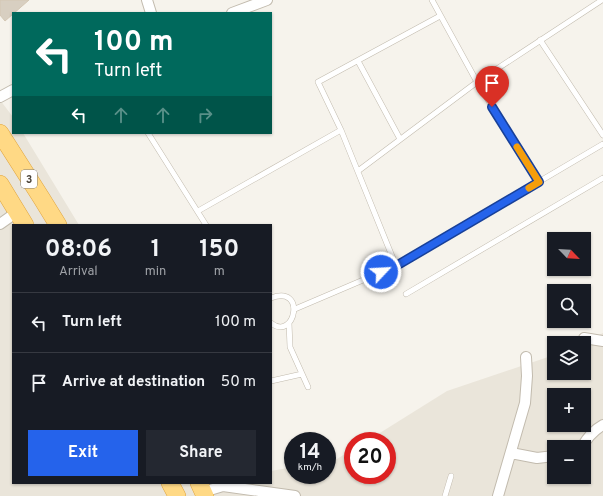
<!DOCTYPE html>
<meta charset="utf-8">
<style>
:root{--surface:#171b24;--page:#242831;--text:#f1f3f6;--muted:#9ea1a6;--line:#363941;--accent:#2563eb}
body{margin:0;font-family:Overpass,sans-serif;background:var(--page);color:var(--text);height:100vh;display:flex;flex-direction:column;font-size:15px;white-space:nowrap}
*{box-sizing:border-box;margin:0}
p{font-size:13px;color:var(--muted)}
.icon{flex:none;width:22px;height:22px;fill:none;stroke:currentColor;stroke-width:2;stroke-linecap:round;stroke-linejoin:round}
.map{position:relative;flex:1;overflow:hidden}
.panel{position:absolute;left:12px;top:224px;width:260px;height:260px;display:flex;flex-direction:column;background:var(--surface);border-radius:0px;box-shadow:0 1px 3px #0004}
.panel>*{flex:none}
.top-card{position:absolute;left:12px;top:12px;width:260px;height:122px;border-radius:0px;box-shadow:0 1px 3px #0004;background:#00695c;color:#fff;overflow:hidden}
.needle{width:26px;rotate:115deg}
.controls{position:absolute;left:547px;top:232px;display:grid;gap:8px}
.controls a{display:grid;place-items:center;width:44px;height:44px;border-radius:0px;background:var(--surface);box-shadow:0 1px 3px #0004;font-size:20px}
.speed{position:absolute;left:284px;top:432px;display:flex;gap:8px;font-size:20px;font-weight:700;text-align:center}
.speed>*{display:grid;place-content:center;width:52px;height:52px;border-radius:50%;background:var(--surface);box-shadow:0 1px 3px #0004;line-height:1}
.speed small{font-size:10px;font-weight:400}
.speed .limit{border:6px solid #d22;background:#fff;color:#111}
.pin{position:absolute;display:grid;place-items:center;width:34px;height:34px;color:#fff;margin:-41px -17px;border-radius:50% 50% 50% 0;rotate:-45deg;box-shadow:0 0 4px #0007}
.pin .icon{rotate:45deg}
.me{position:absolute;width:44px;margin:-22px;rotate:65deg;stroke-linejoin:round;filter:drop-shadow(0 0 3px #0008)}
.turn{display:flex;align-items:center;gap:14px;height:84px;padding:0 16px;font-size:18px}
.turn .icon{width:52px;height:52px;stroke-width:2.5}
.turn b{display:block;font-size:28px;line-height:34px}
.lanes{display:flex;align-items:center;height:38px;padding:0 16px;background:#0003;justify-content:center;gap:20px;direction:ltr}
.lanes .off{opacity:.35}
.eta{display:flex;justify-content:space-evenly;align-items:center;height:68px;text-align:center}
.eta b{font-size:24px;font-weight:700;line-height:28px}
.button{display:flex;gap:8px;margin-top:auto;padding:8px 16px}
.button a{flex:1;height:46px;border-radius:0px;background:var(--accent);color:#fff;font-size:16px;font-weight:700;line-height:46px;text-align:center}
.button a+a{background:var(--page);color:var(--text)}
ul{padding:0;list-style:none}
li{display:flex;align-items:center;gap:12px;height:60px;padding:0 16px;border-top:1px solid var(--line)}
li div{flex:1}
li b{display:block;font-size:15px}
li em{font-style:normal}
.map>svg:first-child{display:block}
</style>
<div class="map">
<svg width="603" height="496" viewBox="0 0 603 496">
<rect width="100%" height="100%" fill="#f6f3ec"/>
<path fill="#eae5da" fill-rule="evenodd" d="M 0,100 L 13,117 L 13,133 L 23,133 L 79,225 L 13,225 L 13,483 L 271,483 L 271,471 L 293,467 L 293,475 L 327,475 L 327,461 L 337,459 L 353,449 L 353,475 L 387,475 L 387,441 L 367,441 L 447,391 L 554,355 L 554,373 L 584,373 L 583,343 L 603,333 L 603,496 L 0,496 ZM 554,395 L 584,395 L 584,425 L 554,425 ZM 554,447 L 584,447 L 584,477 L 554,477 Z"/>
<path fill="#d8cfc1" stroke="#d3c7b4" d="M 0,0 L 29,0 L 5,21 L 0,15 Z"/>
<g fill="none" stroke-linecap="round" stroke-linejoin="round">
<g stroke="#c2bbae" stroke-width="6">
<path id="service" d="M 432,0 L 477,82 L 539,182
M 540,40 L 603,135
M 358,61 L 400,139
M 341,130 L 318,82 L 440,16
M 148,133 L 206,225
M 358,171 L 477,82 L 602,0
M 198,211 L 341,130 L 396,266
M 406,294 L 603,178
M 271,298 C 307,284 295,342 271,323
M 295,309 L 396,266 L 603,144
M 289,323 L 290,347 L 308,387
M 271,381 L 302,374
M 445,496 L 451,476"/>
</g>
<g stroke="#c2bbae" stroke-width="12">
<path id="minor" d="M 147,0 L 151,13
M 232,13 L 267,0
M 0,97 L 13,90
M 0,224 L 17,212
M 584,338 L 603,341
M 582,447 C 587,438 594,430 603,425
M 511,453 L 537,458 L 554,456
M 203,492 L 223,486 L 295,496
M 498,496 L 525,403 L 527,376 L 526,357"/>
</g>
<g stroke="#e0a43c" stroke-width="18">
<path id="trunk" d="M 0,133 L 42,199 L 58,225
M 0,184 L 25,225
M 170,483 L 177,496
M 199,483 L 205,496"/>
</g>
<use href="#service" stroke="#fff" stroke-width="5"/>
<use href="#minor" stroke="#fff" stroke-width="10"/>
<use href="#trunk" stroke="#ffd985" stroke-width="17"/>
</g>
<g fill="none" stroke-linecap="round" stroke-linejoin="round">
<g stroke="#184099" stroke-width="10">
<path id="route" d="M 381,272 L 396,266 L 539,182 L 492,107"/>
</g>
<use href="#route" stroke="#2563eb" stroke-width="7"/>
<path stroke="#f59e0b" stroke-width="7" d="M 517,147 L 539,182 L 529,188"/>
</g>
<g text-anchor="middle" stroke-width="3" stroke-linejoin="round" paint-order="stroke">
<rect fill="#fff" stroke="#817c74" stroke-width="1" x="21" y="170" width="16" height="18" rx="3"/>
<g font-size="11" font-weight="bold" fill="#4b4439">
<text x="29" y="183">3</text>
</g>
</g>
</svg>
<div class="controls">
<a><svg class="needle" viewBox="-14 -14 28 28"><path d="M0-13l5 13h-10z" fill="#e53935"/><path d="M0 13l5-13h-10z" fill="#9ea1a6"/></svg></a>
<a><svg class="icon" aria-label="search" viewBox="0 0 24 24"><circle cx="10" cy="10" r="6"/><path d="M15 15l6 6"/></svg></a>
<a><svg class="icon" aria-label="layers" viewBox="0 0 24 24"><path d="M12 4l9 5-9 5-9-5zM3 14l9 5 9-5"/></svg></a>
<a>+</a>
<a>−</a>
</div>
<div class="speed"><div>14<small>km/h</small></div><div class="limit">20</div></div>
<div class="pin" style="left:492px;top:107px;background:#d93025"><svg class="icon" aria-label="arrive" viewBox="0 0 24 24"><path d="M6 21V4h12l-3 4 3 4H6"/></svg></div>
<svg class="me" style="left:381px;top:272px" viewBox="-20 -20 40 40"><circle r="17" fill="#2563eb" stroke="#fff" stroke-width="3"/><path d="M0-11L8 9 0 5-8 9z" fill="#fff"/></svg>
<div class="top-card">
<div class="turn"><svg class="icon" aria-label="left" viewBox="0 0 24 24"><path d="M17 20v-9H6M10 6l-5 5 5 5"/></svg><div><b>100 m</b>Turn left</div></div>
<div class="lanes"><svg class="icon" aria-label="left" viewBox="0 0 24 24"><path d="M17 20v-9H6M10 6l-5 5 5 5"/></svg><svg class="icon off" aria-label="ahead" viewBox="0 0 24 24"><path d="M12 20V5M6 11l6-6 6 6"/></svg><svg class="icon off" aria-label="ahead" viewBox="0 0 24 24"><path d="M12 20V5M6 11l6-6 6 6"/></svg><svg class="icon off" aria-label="right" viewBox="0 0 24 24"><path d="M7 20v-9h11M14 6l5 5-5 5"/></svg></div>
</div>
<section class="panel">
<div class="eta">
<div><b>08:06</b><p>Arrival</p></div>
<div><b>1</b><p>min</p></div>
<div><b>150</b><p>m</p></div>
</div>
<ul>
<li><svg class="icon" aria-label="left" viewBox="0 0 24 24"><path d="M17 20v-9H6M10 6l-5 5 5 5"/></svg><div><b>Turn left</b></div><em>100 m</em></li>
<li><svg class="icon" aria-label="arrive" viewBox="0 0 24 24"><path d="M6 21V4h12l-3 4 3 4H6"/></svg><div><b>Arrive at destination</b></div><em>50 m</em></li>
</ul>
<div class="button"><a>Exit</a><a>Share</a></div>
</section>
</div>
